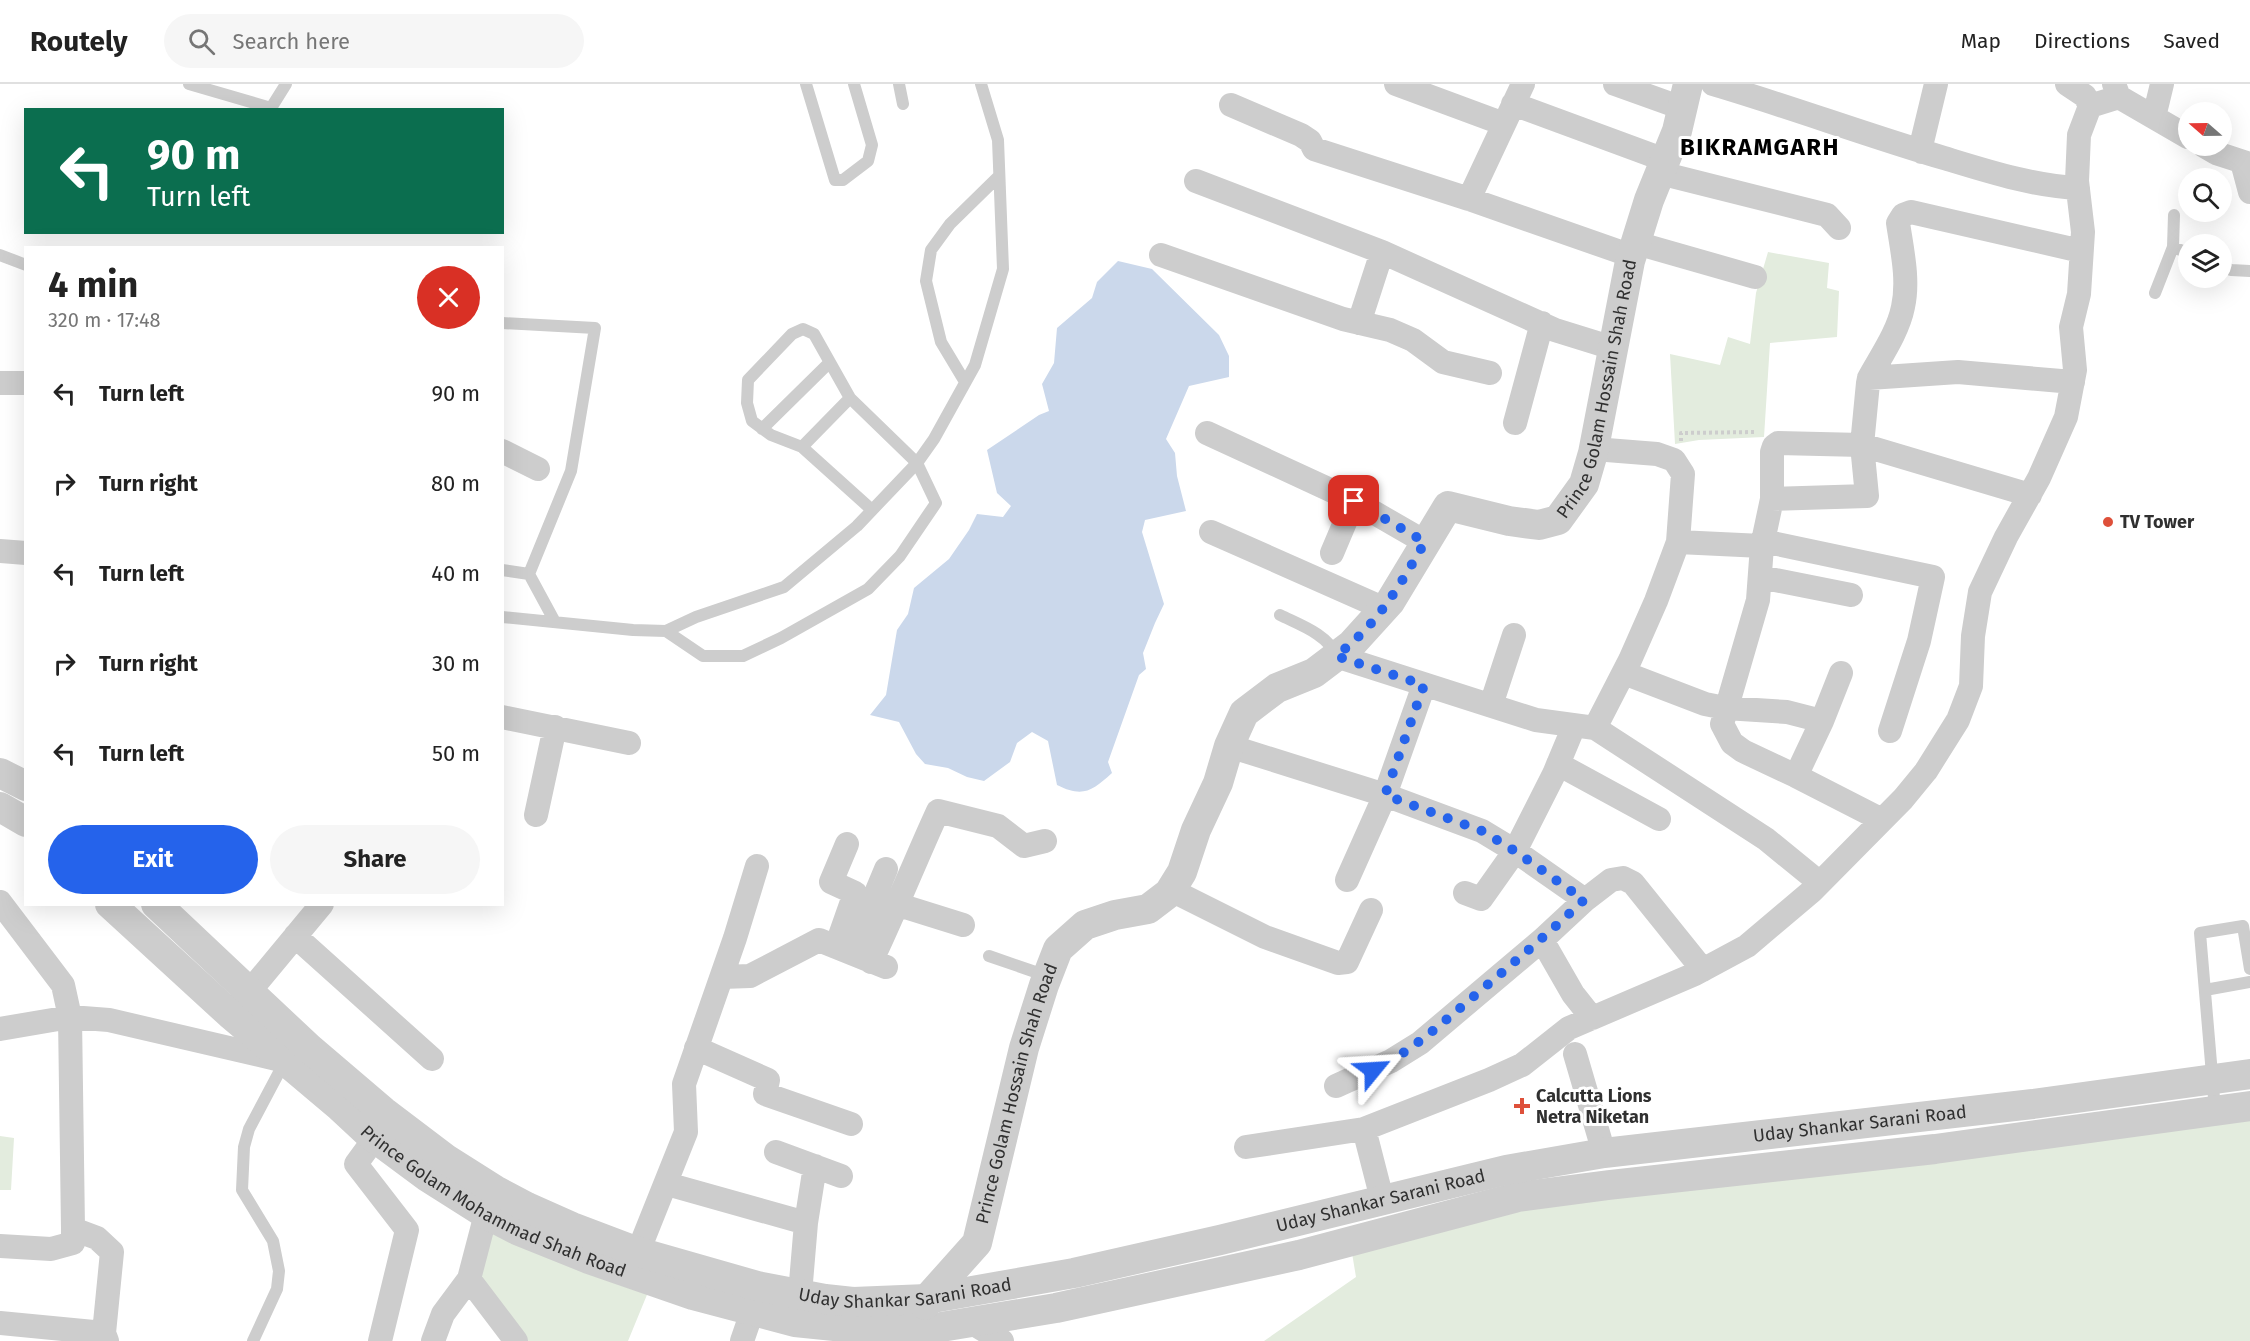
<!DOCTYPE html>
<meta charset="utf-8">
<style>
:root{--surface:#fff;--page:#f6f6f6;--text:#222;--muted:#767676;--line:#e0e0e0;--accent:#2563eb}
body{margin:0;font-family:"Fira Sans",sans-serif;background:var(--page);color:var(--text);height:100vh;display:flex;flex-direction:column;font-size:22px;white-space:nowrap}
*{box-sizing:border-box;margin:0}
p{font-size:20px;color:var(--muted)}
.icon{flex:none;width:33px;height:33px;fill:none;stroke:currentColor;stroke-width:2;stroke-linecap:round;stroke-linejoin:round}
.map{position:relative;flex:1;overflow:hidden}
.sheet{position:absolute;left:24px;top:162px;width:480px;height:660px;display:flex;flex-direction:column;background:var(--surface);border-radius:0px;box-shadow:0 6px 24px #0002}
.sheet>*{flex:none}
.banner{position:absolute;left:24px;top:24px;width:480px;height:126px;border-radius:0px;box-shadow:0 6px 24px #0002;background:#0b6e4f;color:#fff;overflow:hidden}
.needle{width:39px;rotate:290deg}
.buttons{position:absolute;left:2178px;top:18px;display:grid;gap:12px}
.buttons a{display:grid;place-items:center;width:54px;height:54px;border-radius:50%;background:var(--surface);box-shadow:0 6px 24px #0002;font-size:30px}
.pin{position:absolute;display:grid;place-items:center;width:51px;height:51px;color:#fff;margin:-26px;border-radius:12px;box-shadow:0 3px 9px #0006}
.me{position:absolute;width:66px;margin:-33px;rotate:63deg;stroke-linejoin:round;filter:drop-shadow(0 0 4px #0008)}
.turn{display:flex;align-items:center;gap:21px;height:126px;padding:0 24px;font-size:27px}
.turn .icon{width:78px;height:78px;stroke-width:2.5}
.turn b{display:block;font-size:42px;line-height:51px}
.round{display:grid;place-items:center;flex:none;width:63px;height:63px;border-radius:32px;background:var(--page)}
.summary{display:flex;align-items:center;justify-content:space-between;height:102px;padding:0 24px}
h1{font-size:36px;font-weight:700;line-height:45px}
.action{display:flex;gap:12px;margin-top:auto;padding:12px 24px}
.action a{flex:1;height:69px;border-radius:36px;background:var(--accent);color:#fff;font-size:24px;font-weight:700;line-height:69px;text-align:center}
.action a+a{background:var(--page);color:var(--text)}
ul{padding:0;list-style:none}
li{display:flex;align-items:center;gap:18px;height:90px;padding:0 24px}
li div{flex:1}
li b{display:block;font-size:22px}
li em{font-style:normal}
header{display:flex;align-items:center;gap:36px;box-sizing:border-box;height:84px;padding:0 30px;background:var(--surface);border-bottom:2px solid var(--line)}
header strong{font-size:28px}
nav{display:flex;gap:33px;margin-inline-start:auto;font-size:21px}
.search{width:420px;height:54px;background:var(--page);display:flex;align-items:center;gap:15px;box-sizing:border-box;padding:0 21px;border-radius:33px;color:var(--muted);font-size:22px}
.map>svg:first-child{display:block}
</style>
<header>
<strong>Routely</strong>
<div class="search"><svg class="icon" aria-label="search" viewBox="0 0 24 24"><circle cx="10" cy="10" r="6"/><path d="M15 15l6 6"/></svg>Search here</div>
<nav><a>Map</a><a>Directions</a><a>Saved</a></nav>
</header>
<div class="map">
<svg width="2250" height="1257" viewBox="0 0 2250 1257">
<rect width="100%" height="100%" fill="#fff"/>
<path fill="#e3ecde" d="M 1768,168 L 1829,179 L 1827,204 L 1839,207 L 1837,253 L 1770,259 L 1764,353 L 1699,356 L 1675,360 L 1670,270 L 1720,281 L 1728,253 L 1750,260 L 1756,209 Z
M 2250,1025 L 2250,1257 L 1264,1257 L 1356,1193 L 1349,1151 Z
M 0,1052 L 14,1054 L 11,1106 L 0,1106 Z
M 493,1127 L 651,1201 L 628,1257 L 525,1257 L 475,1194 Z"/>
<path fill="#cbd8eb" d="M 1118,177 L 1152,185 L 1219,251 L 1229,272 L 1229,293 L 1189,302 L 1166,355 L 1175,369 L 1177,392 L 1186,427 L 1145,436 L 1142,448 L 1164,520 L 1155,539 L 1143,569 L 1146,585 L 1139,591 L 1108,678 L 1112,689 C 1092,707 1083,714 1057,701 L 1048,657 L 1032,648 L 1017,659 L 1010,678 L 984,697 L 967,693 L 948,684 L 925,680 L 916,670 L 899,638 L 870,631 L 886,611 L 897,546 L 908,530 L 914,504 L 949,475 L 969,446 L 977,430 L 1003,433 L 1011,422 L 997,409 L 987,366 L 1039,331 L 1049,327 L 1042,300 L 1054,279 L 1057,244 L 1092,214 L 1097,198 Z"/>
<g fill="none" stroke-linecap="round" stroke-linejoin="round">
<path stroke="#cdcdcd" stroke-width="4" stroke-dasharray="3 3" stroke-linecap="butt" d="M 1681,357 L 1681,349 L 1756,348"/>
<path stroke="#cdcdcd" stroke-width="12" d="M 189,0 L 271,24 L 286,0
M 806,0 L 835,96 L 843,96 L 868,77 L 872,61 L 854,0
M 899,0 L 903,20
M 2173,163 L 2188,169
M 0,171 L 26,181
M 2222,182 L 2231,186 L 2250,187
M 2155,209 L 2173,163 L 2174,131
M 502,239 L 595,244 L 571,387 L 529,490 L 502,486
M 965,298 L 941,258 L 926,197 L 931,166 L 950,140 L 999,92
M 762,345 L 829,279
M 802,363 L 850,314
M 529,490 L 555,538
M 1280,531 C 1300,541 1327,550 1336,571
M 502,533 L 633,546 L 666,547 L 696,533 L 784,503 L 857,442 L 917,379 L 934,355 L 975,281 L 1003,185 L 998,56 L 981,0
M 666,547 L 703,572 L 743,572 L 781,554 L 868,505 L 900,472 L 936,419 L 917,379 L 850,314 L 814,250 L 803,245 L 792,250 L 748,296 L 747,319 L 752,337 L 771,351 L 802,363 L 872,426
M 989,872 L 1047,892
M 2205,906 L 2250,898
M 2215,1026 L 2200,849 L 2243,842 L 2250,885
M 253,1257 L 277,1205 L 279,1187 L 273,1157 L 242,1106 L 244,1063 L 249,1045 L 285,977"/>
<path stroke="#cdcdcd" stroke-width="24" d="M 1396,0 L 1504,40
M 1615,0 L 1682,24
M 1713,0 C 1791,23 1866,51 1944,74 C 1987,87 2033,102 2078,104
M 2067,0 L 2085,12 L 2090,22
M 2114,0 L 2119,13 L 2188,53
M 1513,20 L 1665,76
M 1231,21 L 1301,51 L 1310,57 L 1314,65 L 1469,115 L 1632,172
M 2154,33 L 2162,0
M 2204,62 L 2216,69 L 2250,80
M 1922,68 L 1922,58 L 1936,0
M 2242,78 L 2250,108
M 1660,89 L 1827,131 L 1839,144
M 1196,97 L 1382,168 L 1555,246 L 1613,264
M 1469,115 L 1523,0
M 1636,159 L 1755,193
M 1161,171 L 1343,235 L 1390,246 L 1413,256 L 1443,278 L 1490,289
M 1359,239 L 1382,168
M 1869,294 L 1958,288 L 2073,298
M 0,299 L 26,299
M 1515,339 L 1542,239
M 1207,349 L 1354,417 L 1425,458
M 1594,365 L 1657,370 L 1674,376 L 1683,390 L 1678,458 L 1656,517 L 1630,576 L 1595,644
M 502,367 L 538,385
M 1772,415 L 1867,412 L 1862,361 L 1868,299 L 1869,294 C 1881,272 1898,248 1903,223 C 1909,196 1902,166 1898,139 L 1903,131 L 1911,128 L 2081,167
M 1211,448 L 1385,525
M 1763,457 L 1933,493 L 1919,557 L 1890,647
M 1678,458 L 1762,462 L 1758,516 L 1722,640 L 1732,659 L 1743,667 L 1796,692 L 1822,637 L 1841,589
M 1762,462 L 1772,415 L 1772,368 L 1774,362 L 1778,359 L 1862,361 L 2030,411
M 0,467 L 26,469
M 1332,469 L 1354,417
M 1760,493 L 1851,511
M 1336,572 L 1536,636 L 1595,644 L 1766,755 L 1820,799
M 1624,589 L 1705,620 L 1725,624 L 1787,628 L 1822,637
M 1491,621 L 1514,551
M 502,633 L 629,659
M 1229,662 L 1385,711 L 1482,747 L 1515,767 L 1585,816
M 1558,680 L 1659,735
M 1796,692 L 1882,736
M 536,731 L 555,643
M 1347,796 L 1385,711 L 1424,601
M 1171,806 L 1265,853 L 1338,879 L 1347,878 L 1371,826
M 1465,809 L 1481,815 L 1515,767 L 1554,690 L 1574,642
M 0,818 L 63,901 L 70,933 L 73,1145 L 73,1159 L 51,1165 L 0,1162
M 899,821 L 963,841
M 295,852 L 432,975
M 1542,856 L 1573,910 L 1592,934
M 836,863 L 855,809 L 831,798 L 847,760
M 851,869 L 886,785
M 871,878 C 895,828 915,777 938,727 L 998,742 L 1024,762 L 1045,757
M 722,893 L 750,892 L 819,856 L 886,883
M 239,920 L 322,820
M 0,945 L 70,933 L 109,936 L 285,977
M 696,964 L 768,996 L 765,1010 L 851,1040
M 1575,970 L 1604,1069
M 1336,1002 L 1391,977 L 1420,959 L 1542,856 L 1585,816 L 1611,796 L 1623,794 L 1633,799 L 1703,886
M 375,1054 L 356,1080 L 407,1146 L 380,1257
M 1246,1063 L 1364,1045
M 776,1068 L 841,1092
M 667,1100 L 806,1139
M 1382,1115 L 1364,1045 L 1489,996 L 1522,981 L 1569,944 L 1695,890 L 1747,862 L 1812,807 L 1903,715 L 1926,687 L 1958,636 L 1971,602 L 1973,552 L 1980,508 L 2006,453 L 2039,394 L 2066,333 L 2075,286 L 2071,243 L 2079,210 L 2083,148 L 2077,97 L 2079,51 L 2090,22 L 2119,13
M 486,1130 L 469,1195 L 516,1257
M 73,1145 L 97,1154 L 112,1168 L 104,1249 L 107,1257
M 638,1168 L 686,1048 L 684,1000 L 735,854 L 757,782
M 800,1210 L 806,1139 L 815,1082
M 969,1237 L 1002,1257
M 0,1239 L 104,1249
M 433,1257 L 443,1230 L 469,1195
M 742,1257 L 752,1228"/>
<g stroke="#cdcdcd" stroke-width="30">
<path d="M 0,689 L 26,702"/>
<path d="M 0,723 L 26,738"/>
<path id="s1" d="M 110,820 L 230,930 L 339,1022 L 368,1049 L 426,1092 L 486,1130 L 517,1146 L 589,1175 L 693,1211 L 795,1238 L 853,1244 L 941,1243 L 1056,1224 L 1299,1171 L 1518,1113 L 1609,1101 L 1935,1065 L 2250,1022"/>
<path id="s2" d="M 156,820 L 309,964 L 384,1028 L 446,1075 L 495,1106 L 527,1123 L 572,1143 L 638,1168 L 757,1202 L 825,1215 L 853,1218 L 927,1215 L 1074,1189 L 1220,1156 L 1506,1086 L 1604,1069 L 2033,1020 L 2250,990"/>
<path id="s3" d="M 925,1221 L 927,1215 L 977,1159 L 1024,964 L 1044,901 L 1058,865 L 1085,841 L 1115,831 L 1148,825 L 1169,809 L 1182,788 L 1196,746 L 1218,699 L 1229,662 L 1244,629 L 1277,604 L 1314,589 L 1351,561 L 1390,518 L 1448,422 L 1509,437 L 1539,441 L 1558,436 L 1584,400 L 1593,369 L 1630,177 L 1649,116 L 1677,47 L 1688,0"/>
</g>
</g>
<g fill="none" stroke-linecap="round" stroke-linejoin="round">
<path stroke="#2563eb" stroke-width="10" stroke-dasharray="0 18" d="M 1354,417 L 1425,458 C 1398,504 1379,539 1336,572 L 1424,601 L 1385,711 L 1482,747 L 1515,767 L 1584,816 C 1548,850 1511,881 1473,913 C 1441,940 1411,968 1373,986"/>
</g>
<g fill="#de503a" stroke="#fff" stroke-width="2">
<circle cx="2108" cy="438" r="6"/>
<path d="M1519 1013h6v6h6v6h-6v6h-6v-6h-6v-6h6z"/>
</g>
<g text-anchor="middle" stroke-width="6" stroke-linejoin="round" paint-order="stroke">
<g font-size="18" fill="#303030" stroke="#fff">
<text dy="6" stroke="none"><textPath href="#s3" startOffset="1260">Prince Golam Hossain Shah Road</textPath></text>
<text dy="6" stroke="none"><textPath href="#s3" startOffset="236">Prince Golam Hossain Shah Road</textPath></text>
<text dy="6" stroke="none"><textPath href="#s2" startOffset="1846">Uday Shankar Sarani Road</textPath></text>
<text dy="6" stroke="none"><textPath href="#s1" startOffset="489">Prince Golam Mohammad Shah Road</textPath></text>
<text dy="6" stroke="none"><textPath href="#s2" startOffset="1360">Uday Shankar Sarani Road</textPath></text>
<text dy="6" stroke="none"><textPath href="#s2" startOffset="874">Uday Shankar Sarani Road</textPath></text>
</g>
<g font-size="18" font-weight="bold" fill="#303030" stroke="#fff" text-anchor="start">
<text x="2120" y="444">TV Tower</text>
<text x="1536" y="1018">Calcutta Lions<tspan x="1536" dy="21">Netra Niketan</tspan></text>
</g>
<g font-size="24" font-weight="bold" letter-spacing="1.5" fill="#000" stroke="#fff">
<text x="1760" y="71">BIKRAMGARH</text>
</g>
</g>
</svg>
<div class="buttons">
<a><svg class="needle" viewBox="-14 -14 28 28"><path d="M0-13l5 13h-10z" fill="#e53935"/><path d="M0 13l5-13h-10z" fill="#767676"/></svg></a>
<a><svg class="icon" aria-label="search" viewBox="0 0 24 24"><circle cx="10" cy="10" r="6"/><path d="M15 15l6 6"/></svg></a>
<a><svg class="icon" aria-label="layers" viewBox="0 0 24 24"><path d="M12 4l9 5-9 5-9-5zM3 14l9 5 9-5"/></svg></a>
</div>
<div class="pin" style="left:1354px;top:417px;background:#d93025"><svg class="icon" aria-label="arrive" viewBox="0 0 24 24"><path d="M6 21V4h12l-3 4 3 4H6"/></svg></div>
<svg class="me" style="left:1373px;top:986px" viewBox="-20 -20 40 40"><path d="M0-17L14 15 0 8-14 15z" fill="#2563eb" stroke="#fff" stroke-width="4"/></svg>
<div class="banner">
<div class="turn"><svg class="icon" aria-label="left" viewBox="0 0 24 24"><path d="M17 20v-9H6M10 6l-5 5 5 5"/></svg><div><b>90 m</b>Turn left</div></div>
</div>
<section class="sheet">
<div class="summary"><div><h1>4 min</h1><p>320 m · 17:48</p></div><a class="round" style="background:#d93025;color:#fff"><svg class="icon" aria-label="close" viewBox="0 0 24 24"><path d="M6 6l12 12M18 6L6 18"/></svg></a></div>
<ul>
<li><svg class="icon" aria-label="left" viewBox="0 0 24 24"><path d="M17 20v-9H6M10 6l-5 5 5 5"/></svg><div><b>Turn left</b></div><em>90 m</em></li>
<li><svg class="icon" aria-label="right" viewBox="0 0 24 24"><path d="M7 20v-9h11M14 6l5 5-5 5"/></svg><div><b>Turn right</b></div><em>80 m</em></li>
<li><svg class="icon" aria-label="left" viewBox="0 0 24 24"><path d="M17 20v-9H6M10 6l-5 5 5 5"/></svg><div><b>Turn left</b></div><em>40 m</em></li>
<li><svg class="icon" aria-label="right" viewBox="0 0 24 24"><path d="M7 20v-9h11M14 6l5 5-5 5"/></svg><div><b>Turn right</b></div><em>30 m</em></li>
<li><svg class="icon" aria-label="left" viewBox="0 0 24 24"><path d="M17 20v-9H6M10 6l-5 5 5 5"/></svg><div><b>Turn left</b></div><em>50 m</em></li>
</ul>
<div class="action"><a>Exit</a><a>Share</a></div>
</section>
</div>
